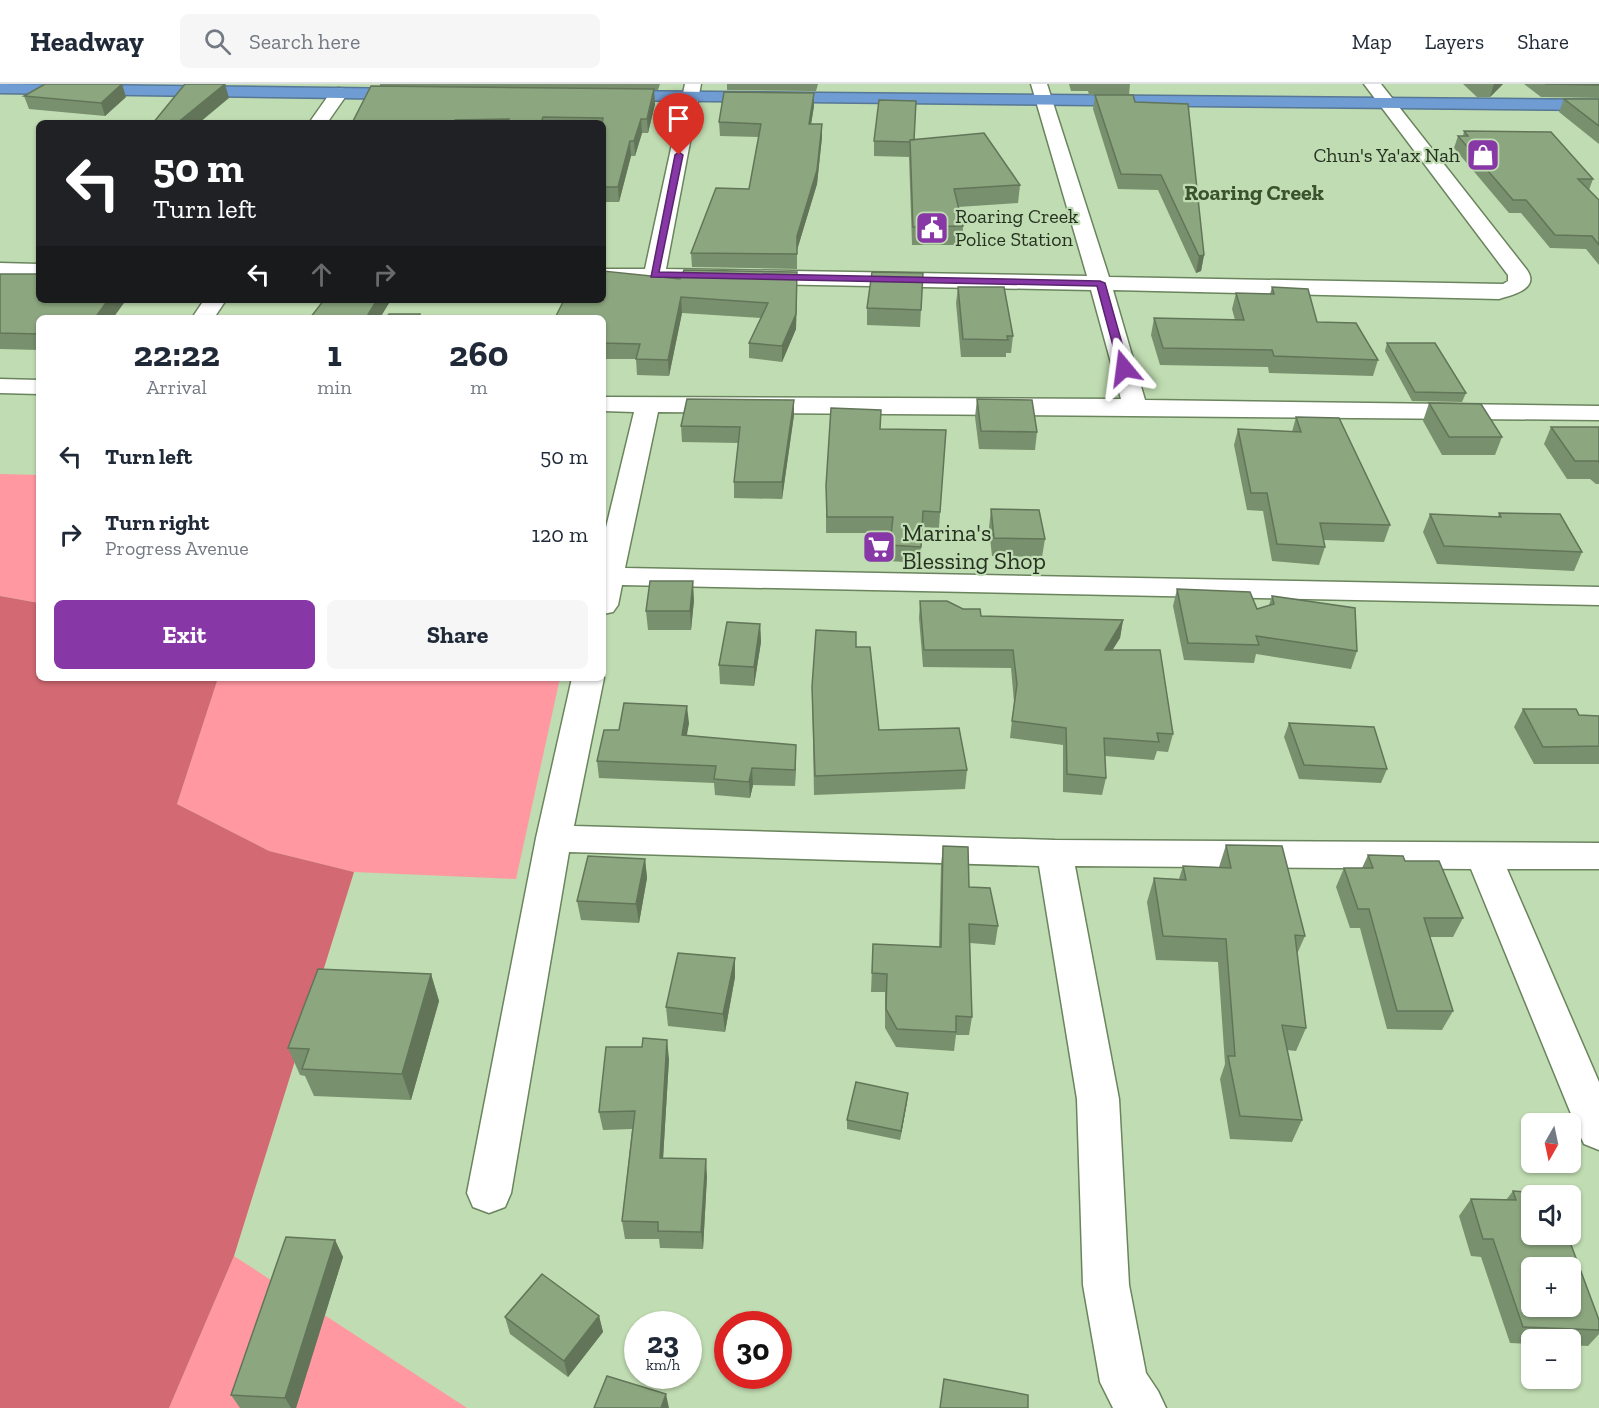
<!DOCTYPE html>
<meta charset="utf-8">
<style>
:root{--surface:#fff;--page:#f6f6f7;--text:#1f2937;--muted:#747a83;--line:#e0e1e3;--accent:#8837a6}
body{margin:0;font-family:"Zilla Slab",serif;background:var(--page);color:var(--text);height:100vh;display:flex;flex-direction:column;font-size:22px;white-space:nowrap}
*{box-sizing:border-box;margin:0}
p{font-size:20px;color:var(--muted)}
.icon{flex:none;width:33px;height:33px;fill:none;stroke:currentColor;stroke-width:2;stroke-linecap:round;stroke-linejoin:round}
.map{position:relative;flex:1;overflow:hidden}
.sheet{position:absolute;left:36px;top:231px;width:570px;height:366px;display:flex;flex-direction:column;background:var(--surface);border-radius:9px;box-shadow:0 2px 4px #0004}
.sheet>*{flex:none}
.guide{position:absolute;left:36px;top:36px;width:570px;height:183px;border-radius:9px;box-shadow:0 2px 4px #0004;background:#202124;color:#fff;overflow:hidden}
.needle{width:39px;rotate:189deg}
.controls{position:absolute;left:1521px;top:1029px;display:grid;gap:12px}
.controls a{display:grid;place-items:center;width:60px;height:60px;border-radius:9px;background:var(--surface);box-shadow:0 2px 4px #0004;font-size:30px}
.speed{position:absolute;left:624px;top:1227px;display:flex;gap:12px;font-size:30px;font-weight:700;text-align:center}
.speed>*{display:grid;place-content:center;width:78px;height:78px;border-radius:50%;background:var(--surface);box-shadow:0 2px 4px #0004;line-height:1}
.speed small{font-size:15px;font-weight:400}
.speed .limit{border:9px solid #d22;background:#fff;color:#111}
.pin{position:absolute;display:grid;place-items:center;width:51px;height:51px;color:#fff;margin:-62px -26px;border-radius:50% 50% 50% 0;rotate:-45deg;box-shadow:0 0 6px #0007}
.pin .icon{rotate:45deg}
.me{position:absolute;width:66px;margin:-33px;rotate:344deg;stroke-linejoin:round;filter:drop-shadow(0 0 4px #0008)}
.turn{display:flex;align-items:center;gap:21px;height:126px;padding:0 18px;font-size:27px}
.turn .icon{width:78px;height:78px;stroke-width:2.5}
.turn b{display:block;font-size:42px;line-height:51px}
.lanes{display:flex;align-items:center;height:57px;padding:0 18px;background:#0003;justify-content:center;gap:30px;direction:ltr}
.lanes .off{opacity:.35}
.eta{display:flex;justify-content:space-evenly;align-items:center;height:102px;text-align:center}
.eta b{font-size:36px;font-weight:800;line-height:42px}
.button{display:flex;gap:12px;margin-top:auto;padding:12px 18px}
.button a{flex:1;height:69px;border-radius:9px;background:var(--accent);color:#fff;font-size:24px;font-weight:800;line-height:69px;text-align:center}
.button a+a{background:var(--page);color:var(--text)}
ul{padding:0;list-style:none}
li{display:flex;align-items:center;gap:18px;height:78px;padding:0 18px}
li div{flex:1}
li b{display:block;font-size:22px}
li em{font-style:normal}
header{display:flex;align-items:center;gap:36px;box-sizing:border-box;height:84px;padding:0 30px;background:var(--surface);border-bottom:2px solid var(--line)}
header strong{font-size:28px}
nav{display:flex;gap:33px;margin-inline-start:auto;font-size:21px}
.search{width:420px;height:54px;background:var(--page);display:flex;align-items:center;gap:15px;box-sizing:border-box;padding:0 21px;border-radius:9px;color:var(--muted);font-size:22px}
.map>svg:first-child{display:block}
</style>
<header>
<strong>Headway</strong>
<div class="search"><svg class="icon" aria-label="search" viewBox="0 0 24 24"><circle cx="10" cy="10" r="6"/><path d="M15 15l6 6"/></svg>Search here</div>
<nav><a>Map</a><a>Layers</a><a>Share</a></nav>
</header>
<div class="map">
<svg width="1599" height="1324" viewBox="0 0 1599 1324">
<rect width="100%" height="100%" fill="#c0dcb2"/>
<path fill="#ff98a0" d="M 0,390 L 39,391 L 39,519 L 0,512 Z
M 218,594 L 560,594 L 516,795 L 354,788 L 269,767 L 177,720 Z
M 234,1172 L 467,1324 L 169,1324 Z"/>
<path fill="#d26973" d="M 0,512 L 39,519 L 39,594 L 218,594 L 177,720 L 269,767 L 354,788 L 234,1172 L 169,1324 L 0,1324 Z"/>
<g fill="none" stroke-linecap="round" stroke-linejoin="round">
<g stroke="#6a845d" stroke-width="3">
<path id="street" d="M 685,0 L 701,0 L 666,185 L 1087,192 L 1031,0 L 1047,0 L 1109,193 L 1503,200 L 1508,197 L 1508,191 L 1364,0 L 1381,0 L 1527,186 C 1540,205 1512,211 1499,215 L 1113,206 L 1145,316 L 1599,322 L 1599,336 L 658,328 L 625,484 L 1599,503 L 1599,521 L 622,501 L 618,521 L 613,528 L 603,530 L 603,456 L 634,328 L 603,327 L 603,313 L 1121,315 L 1091,206 L 603,197 L 603,185 L 645,185 Z
M 339,4 L 345,5 L 348,9 L 327,39 L 309,39 L 333,5 Z
M 0,179 L 39,180 L 39,192 L 0,191 Z
M 204,216 L 226,216 L 214,234 L 192,234 Z
M 0,295 L 39,296 L 39,310 L 0,309 Z
M 603,593 L 604,594 L 574,742 L 1055,756 L 1599,759 L 1599,785 L 1507,785 L 1599,998 L 1599,1066 L 1584,1060 L 1578,1047 L 1471,785 L 1075,782 L 1119,1015 L 1129,1201 L 1146,1289 L 1158,1307 L 1166,1324 L 1113,1324 L 1100,1298 L 1083,1201 L 1077,1015 L 1039,782 L 569,768 L 511,1109 L 505,1123 L 489,1129 L 473,1123 L 467,1109 L 536,754 L 572,594 Z"/>
</g>
<g stroke="#567795" stroke-width="3">
<path id="highway" d="M 0,0 L 412,5 L 418,6 L 421,10 L 418,14 L 412,15 L 0,9 Z
M 611,7 L 1599,16 L 1599,26 L 605,16 L 602,12 L 605,8 Z"/>
</g>
<use href="#street" fill="#fff" fill-rule="evenodd"/>
<use href="#highway" fill="#709cd4" fill-rule="evenodd"/>
</g>
<path fill="#78906d" d="M 380,0 L 660,0 L 658,6 L 654,6 L 655,20 L 648,49 L 642,49 L 635,72 L 631,72 L 619,118 L 604,118 L 603,123 L 603,39 L 352,39 L 380,2 Z
M 727,0 L 818,0 L 816,7 L 727,6 Z
M 1069,0 L 1130,0 L 1129,11 L 1089,11 L 1088,7 L 1071,7 Z
M 1463,0 L 1503,0 L 1490,13 L 1477,13 Z
M 1524,0 L 1599,0 L 1599,14 L 1541,13 Z
M 1095,11 L 1135,18 L 1204,171 L 1201,187 L 1196,189 L 1158,106 L 1118,105 L 1093,25 Z
M 24,12 L 126,13 L 105,32 L 29,25 Z
M 1564,15 L 1599,15 L 1599,60 L 1559,28 Z
M 814,22 L 811,40 L 822,40 L 822,53 L 817,100 L 797,166 L 797,185 L 692,183 L 691,169 L 749,105 L 759,53 L 720,52 L 719,38 Z
M 1464,47 L 1593,95 L 1589,106 L 1599,116 L 1599,181 L 1586,165 L 1550,164 L 1521,129 L 1509,129 L 1454,64 L 1458,52 L 1463,52 Z
M 914,56 L 1020,101 L 1018,119 L 958,123 L 963,142 L 962,161 L 912,161 L 909,73 L 874,72 L 874,57 Z
M 797,188 L 796,245 L 782,278 L 749,274 L 749,259 L 761,234 L 682,229 L 669,292 L 637,291 L 636,275 L 603,275 L 603,234 L 680,195 Z
M 923,189 L 920,243 L 867,241 L 867,224 Z
M 0,190 L 39,216 L 126,216 L 113,234 L 39,234 L 39,266 L 0,265 Z
M 958,203 L 1013,252 L 1011,269 L 1006,269 L 1006,273 L 961,273 L 956,219 Z
M 1272,203 L 1317,238 L 1378,276 L 1373,292 L 1269,289 L 1268,283 L 1160,281 L 1151,251 L 1154,234 L 1235,236 L 1232,225 L 1236,209 L 1270,210 Z
M 1387,259 L 1466,309 L 1462,318 L 1412,317 L 1385,267 Z
M 977,315 L 1037,348 L 1035,366 L 979,365 L 975,333 Z
M 1429,319 L 1502,353 L 1495,371 L 1442,371 L 1423,337 Z
M 794,331 L 782,415 L 734,414 L 734,398 L 739,359 L 682,358 L 681,342 Z
M 1296,333 L 1390,441 L 1384,458 L 1323,456 L 1325,463 L 1319,481 L 1272,477 L 1263,427 L 1247,426 L 1234,361 L 1238,345 L 1292,348 Z
M 1551,343 L 1599,343 L 1599,400 L 1596,400 L 1590,395 L 1567,395 L 1544,360 Z
M 880,345 L 946,346 L 939,444 L 922,443 L 920,479 L 889,477 L 891,449 L 826,449 L 826,402 Z
M 991,425 L 1045,455 L 1042,473 L 992,472 L 989,444 Z
M 1499,429 L 1582,468 L 1574,487 L 1437,480 L 1423,448 L 1430,430 L 1498,433 Z
M 1177,505 L 1257,525 L 1269,521 L 1272,512 L 1357,567 L 1351,585 L 1256,570 L 1254,579 L 1184,576 L 1173,522 Z
M 694,516 L 691,546 L 648,546 L 646,527 Z
M 920,517 L 981,532 L 1123,536 L 1120,554 L 1112,566 L 1173,650 L 1168,668 L 1157,667 L 1154,676 L 1105,672 L 1106,694 L 1102,711 L 1063,708 L 1063,661 L 1010,654 L 1014,618 L 1011,584 L 923,583 L 919,534 Z
M 760,540 L 761,558 L 754,602 L 720,600 L 719,581 Z
M 856,563 L 879,646 L 967,686 L 965,705 L 814,711 L 812,603 Z
M 1523,625 L 1579,631 L 1599,632 L 1599,680 L 1534,680 L 1514,643 Z
M 689,639 L 686,652 L 796,661 L 795,702 L 753,701 L 750,714 L 715,711 L 714,699 L 599,694 L 597,677 L 619,646 Z
M 1289,639 L 1387,685 L 1381,699 L 1299,695 L 1284,653 Z
M 1226,761 L 1305,852 L 1297,870 L 1306,944 L 1296,967 L 1287,966 L 1302,1036 L 1292,1058 L 1230,1055 L 1220,995 L 1225,980 L 1218,878 L 1156,876 L 1147,818 L 1154,794 L 1179,795 L 1183,782 L 1219,783 Z
M 943,762 L 969,803 L 998,842 L 995,861 L 970,859 L 972,933 L 969,951 L 956,951 L 954,967 L 896,963 L 885,944 L 885,908 L 871,908 L 873,860 L 939,863 L 941,781 Z
M 1368,771 L 1405,777 L 1463,834 L 1453,853 L 1430,853 L 1453,927 L 1442,946 L 1387,945 L 1360,844 L 1350,844 L 1336,803 L 1344,784 L 1362,784 Z
M 645,775 L 647,794 L 639,839 L 581,836 L 577,817 Z
M 735,874 L 735,893 L 725,948 L 668,942 L 666,923 Z
M 431,890 L 439,917 L 411,1016 L 314,1012 L 305,992 L 300,991 L 288,964 Z
M 669,975 L 663,1074 L 707,1092 L 703,1165 L 660,1164 L 659,1155 L 625,1155 L 622,1137 L 632,1045 L 603,1046 L 599,1028 Z
M 907,1018 L 900,1056 L 847,1045 L 847,1036 Z
M 1513,1107 L 1599,1236 L 1599,1250 L 1588,1262 L 1570,1261 L 1570,1256 L 1532,1256 L 1532,1260 L 1510,1259 L 1481,1173 L 1471,1172 L 1459,1132 L 1471,1115 L 1506,1116 Z
M 335,1156 L 343,1173 L 296,1324 L 240,1324 L 231,1311 Z
M 599,1232 L 603,1248 L 568,1293 L 510,1250 L 505,1233 Z"/>
<path fill="#627559" d="M 122,0 L 126,13 L 105,32 L 101,19 Z
M 225,0 L 229,14 L 199,39 L 177,39 Z
M 1494,0 L 1503,0 L 1490,13 Z
M 654,5 L 655,20 L 648,49 L 647,35 Z
M 814,9 L 814,22 L 809,53 L 809,40 Z
M 641,35 L 642,49 L 635,72 L 634,57 Z
M 822,40 L 822,53 L 817,100 L 797,166 L 797,152 Z
M 630,57 L 631,72 L 619,118 L 618,103 Z
M 1204,171 L 1201,187 L 1196,189 L 1199,172 Z
M 797,203 L 796,245 L 782,278 L 782,262 Z
M 681,213 L 682,229 L 669,292 L 668,276 Z
M 108,216 L 126,216 L 113,234 L 95,234 Z
M 377,216 L 391,216 L 380,234 L 366,234 Z
M 794,316 L 794,331 L 782,415 L 782,398 Z
M 693,497 L 694,516 L 691,546 L 690,527 Z
M 1123,536 L 1120,554 L 1102,583 L 1105,566 Z
M 760,540 L 761,558 L 754,602 L 754,583 Z
M 687,622 L 689,639 L 684,668 L 682,651 Z
M 796,661 L 796,678 L 795,702 L 795,686 Z
M 752,684 L 753,701 L 750,714 L 749,698 Z
M 645,775 L 647,794 L 639,839 L 636,820 Z
M 735,874 L 735,893 L 725,948 L 723,930 Z
M 431,890 L 439,917 L 411,1016 L 402,990 Z
M 667,956 L 669,975 L 662,1092 L 660,1074 Z
M 908,1009 L 907,1018 L 900,1056 L 901,1047 Z
M 706,1075 L 707,1092 L 703,1165 L 701,1148 Z
M 335,1156 L 343,1173 L 296,1324 L 291,1324 L 285,1314 Z
M 599,1232 L 603,1248 L 568,1293 L 564,1277 Z
M 666,1310 L 669,1324 L 661,1324 Z"/>
<path fill="#8ca77f" stroke="#627559" stroke-width="1.5" fill-rule="evenodd" d="M 45,0 L 122,0 L 101,19 L 24,12 Z
M 185,0 L 225,0 L 177,39 L 153,39 Z
M 1545,0 L 1599,0 L 1599,1 Z
M 371,2 L 654,5 L 647,35 L 641,35 L 634,57 L 630,57 L 618,103 L 603,103 L 603,39 L 602,39 L 603,34 L 543,33 L 541,39 L 508,39 L 509,35 L 455,36 L 453,39 L 352,39 Z
M 724,8 L 814,9 L 809,40 L 822,40 L 817,86 L 797,152 L 797,170 L 691,169 L 716,104 L 749,105 L 761,40 L 719,38 Z
M 1095,11 L 1133,11 L 1135,18 L 1188,20 L 1204,171 L 1199,172 L 1161,91 L 1121,90 Z
M 1564,15 L 1599,15 L 1599,42 Z
M 879,16 L 916,17 L 914,56 L 910,56 L 910,58 L 874,57 Z
M 1464,47 L 1551,48 L 1593,95 L 1578,95 L 1599,116 L 1599,161 L 1592,152 L 1555,151 L 1526,116 L 1513,116 L 1458,52 L 1468,52 Z
M 984,49 L 1020,101 L 954,105 L 963,142 L 913,143 L 910,56 Z
M 684,186 L 797,188 L 796,230 L 782,262 L 749,259 L 768,219 L 681,213 L 668,276 L 636,275 L 640,260 L 603,259 L 603,234 L 555,234 L 564,216 L 603,216 L 603,187 L 680,195 Z
M 872,188 L 923,189 L 921,226 L 867,224 Z
M 0,190 L 39,190 L 39,216 L 108,216 L 95,234 L 39,234 L 39,250 L 0,249 Z
M 958,203 L 1004,203 L 1013,252 L 1007,252 L 1008,256 L 963,255 Z
M 1272,203 L 1308,205 L 1317,238 L 1356,239 L 1378,276 L 1274,272 L 1272,266 L 1163,264 L 1154,234 L 1244,236 L 1236,209 L 1274,210 Z
M 324,216 L 377,216 L 366,234 L 310,234 Z
M 389,230 L 420,230 L 418,234 L 386,234 Z
M 1387,259 L 1435,259 L 1466,309 L 1415,308 Z
M 687,315 L 794,316 L 782,398 L 734,398 L 740,343 L 681,342 Z
M 977,315 L 1032,316 L 1037,348 L 981,347 Z
M 1429,319 L 1481,320 L 1502,353 L 1449,353 Z
M 831,324 L 881,326 L 880,345 L 946,346 L 940,428 L 923,427 L 921,463 L 890,461 L 893,433 L 827,433 L 826,402 Z
M 1296,333 L 1339,334 L 1390,441 L 1320,439 L 1325,463 L 1277,460 L 1267,409 L 1251,409 L 1238,345 L 1301,348 Z
M 1551,343 L 1599,343 L 1599,378 L 1598,377 L 1575,377 Z
M 991,425 L 1039,426 L 1045,455 L 994,454 Z
M 1499,429 L 1560,430 L 1582,468 L 1444,462 L 1430,430 L 1501,433 Z
M 650,497 L 693,497 L 690,527 L 646,527 Z
M 1177,505 L 1250,508 L 1257,525 L 1274,520 L 1272,512 L 1355,524 L 1357,567 L 1256,552 L 1259,561 L 1188,559 Z
M 920,517 L 947,517 L 963,525 L 980,525 L 981,532 L 1123,536 L 1105,566 L 1160,566 L 1173,650 L 1157,649 L 1159,658 L 1104,654 L 1106,694 L 1067,690 L 1066,644 L 1012,637 L 1017,600 L 1013,566 L 924,566 Z
M 727,538 L 760,540 L 754,583 L 719,581 Z
M 816,546 L 856,548 L 856,563 L 870,563 L 879,646 L 959,644 L 967,686 L 815,692 L 812,603 Z
M 624,619 L 687,622 L 682,651 L 796,661 L 795,686 L 752,684 L 749,698 L 714,695 L 716,682 L 597,677 L 604,646 L 619,646 Z
M 1523,625 L 1576,625 L 1579,631 L 1599,632 L 1599,662 L 1543,663 Z
M 1289,639 L 1374,643 L 1387,685 L 1304,681 Z
M 1226,761 L 1282,762 L 1305,852 L 1295,851 L 1306,944 L 1282,941 L 1302,1036 L 1240,1032 L 1228,972 L 1235,972 L 1226,855 L 1163,852 L 1154,794 L 1186,796 L 1183,782 L 1231,784 Z
M 943,762 L 968,763 L 969,803 L 990,804 L 998,842 L 969,840 L 972,933 L 956,932 L 956,948 L 897,945 L 886,925 L 887,890 L 872,889 L 873,860 L 941,863 Z
M 1368,771 L 1403,772 L 1405,777 L 1439,777 L 1463,834 L 1424,834 L 1453,927 L 1397,927 L 1369,825 L 1358,825 L 1344,784 L 1373,784 Z
M 588,772 L 645,775 L 636,820 L 577,817 Z
M 678,869 L 735,874 L 723,930 L 666,923 Z
M 318,885 L 431,890 L 402,990 L 302,985 L 309,965 L 288,964 Z
M 643,954 L 667,956 L 660,1074 L 706,1075 L 701,1148 L 658,1147 L 658,1138 L 622,1137 L 635,1027 L 599,1028 L 606,963 L 642,963 Z
M 856,998 L 908,1009 L 901,1047 L 847,1036 Z
M 1513,1107 L 1551,1110 L 1552,1112 L 1532,1112 L 1532,1150 L 1567,1150 L 1599,1236 L 1599,1246 L 1523,1243 L 1493,1155 L 1483,1155 L 1471,1115 L 1516,1116 ZM 1532,1184 L 1570,1184 L 1570,1222 L 1532,1222 Z
M 286,1153 L 335,1156 L 285,1314 L 231,1311 Z
M 542,1190 L 599,1232 L 564,1277 L 505,1233 Z
M 607,1292 L 666,1310 L 661,1324 L 594,1324 Z
M 944,1295 L 1028,1311 L 1028,1324 L 940,1324 Z"/>
<path fill="#8837a6" stroke="#58246c" stroke-width="1.5" d="M 679,68 L 683,71 L 659,188 L 1100,197 L 1105,199 L 1129,284 L 1124,286 L 1119,284 L 1097,202 L 651,193 L 675,71 Z"/>
<defs>
<g id="shop-square" transform="scale(1.725)"><rect x="-9" y="-9" width="18" height="18" rx="4" fill="#8837a6" stroke="#c0dcb2"/><path d="M-5-2.5h2.3a2.7 3.5 0 0 1 5.4 0H5L5.5 6h-11ZM-1.5-2.5h3a1.5 2.3 0 0 0-3 0Z" fill="#fff"/></g>
<g id="civic-square" transform="scale(1.725)"><rect x="-9" y="-9" width="18" height="18" rx="4" fill="#8837a6" stroke="#c0dcb2"/><path d="M-.6-6.5H3V-4.5H.6V-3L4-1V1h2V6H-6V1h2V-1L-.6-3ZM-1.2 2.5V6h2.4V2.5Z" fill="#fff"/></g>
<g id="supermarket-square" transform="scale(1.725)"><rect x="-9" y="-9" width="18" height="18" rx="4" fill="#8837a6" stroke="#c0dcb2"/><path d="M-6-5.5h2.5l.6 2H6L4.5 2H-2.5L-4.4-4H-6ZM-1.5 3.2a1.3 1.3 0 1 0 .1 0ZM3 3.2a1.3 1.3 0 1 0 .1 0Z" fill="#fff"/></g>
</defs>
<g fill-rule="evenodd">
<use href="#shop-square" x="1483" y="71"/>
<use href="#civic-square" x="932" y="144"/>
<use href="#supermarket-square" x="879" y="463"/>
</g>
<g text-anchor="middle" stroke-width="4.5" stroke-linejoin="round" paint-order="stroke">
<g font-size="20" fill="#263121" stroke="#c0dcb2" text-anchor="end">
<text x="1460" y="78">Chun's Ya'ax Nah</text>
<text x="955" y="139" text-anchor="start">Roaring Creek<tspan x="955" dy="23">Police Station</tspan></text>
</g>
<g font-size="22" font-weight="bold" fill="#3a522e" stroke="#c0dcb2">
<text x="1254" y="116">Roaring Creek</text>
</g>
<g font-size="24" fill="#263121" stroke="#c0dcb2" text-anchor="start">
<text x="902" y="457">Marina's<tspan x="902" dy="28">Blessing Shop</tspan></text>
</g>
</g>
</svg>
<div class="controls">
<a><svg class="needle" viewBox="-14 -14 28 28"><path d="M0-13l5 13h-10z" fill="#e53935"/><path d="M0 13l5-13h-10z" fill="#747a83"/></svg></a>
<a><svg class="icon" aria-label="sound" viewBox="0 0 24 24"><path d="M4 9h4l5-4v14l-5-4H4zM17 9q2 3 0 6"/></svg></a>
<a>+</a>
<a>−</a>
</div>
<div class="speed"><div>23<small>km/h</small></div><div class="limit">30</div></div>
<div class="pin" style="left:679px;top:71px;background:#d93025"><svg class="icon" aria-label="arrive" viewBox="0 0 24 24"><path d="M6 21V4h12l-3 4 3 4H6"/></svg></div>
<svg class="me" style="left:1124px;top:284px" viewBox="-20 -20 40 40"><path d="M0-17L14 15 0 8-14 15z" fill="#8837a6" stroke="#fff" stroke-width="4"/></svg>
<div class="guide">
<div class="turn"><svg class="icon" aria-label="left" viewBox="0 0 24 24"><path d="M17 20v-9H6M10 6l-5 5 5 5"/></svg><div><b>50 m</b>Turn left</div></div>
<div class="lanes"><svg class="icon" aria-label="left" viewBox="0 0 24 24"><path d="M17 20v-9H6M10 6l-5 5 5 5"/></svg><svg class="icon off" aria-label="ahead" viewBox="0 0 24 24"><path d="M12 20V5M6 11l6-6 6 6"/></svg><svg class="icon off" aria-label="right" viewBox="0 0 24 24"><path d="M7 20v-9h11M14 6l5 5-5 5"/></svg></div>
</div>
<section class="sheet">
<div class="eta">
<div><b>22:22</b><p>Arrival</p></div>
<div><b>1</b><p>min</p></div>
<div><b>260</b><p>m</p></div>
</div>
<ul>
<li><svg class="icon" aria-label="left" viewBox="0 0 24 24"><path d="M17 20v-9H6M10 6l-5 5 5 5"/></svg><div><b>Turn left</b></div><em>50 m</em></li>
<li><svg class="icon" aria-label="right" viewBox="0 0 24 24"><path d="M7 20v-9h11M14 6l5 5-5 5"/></svg><div><b>Turn right</b><p>Progress Avenue</p></div><em>120 m</em></li>
</ul>
<div class="button"><a>Exit</a><a>Share</a></div>
</section>
</div>
